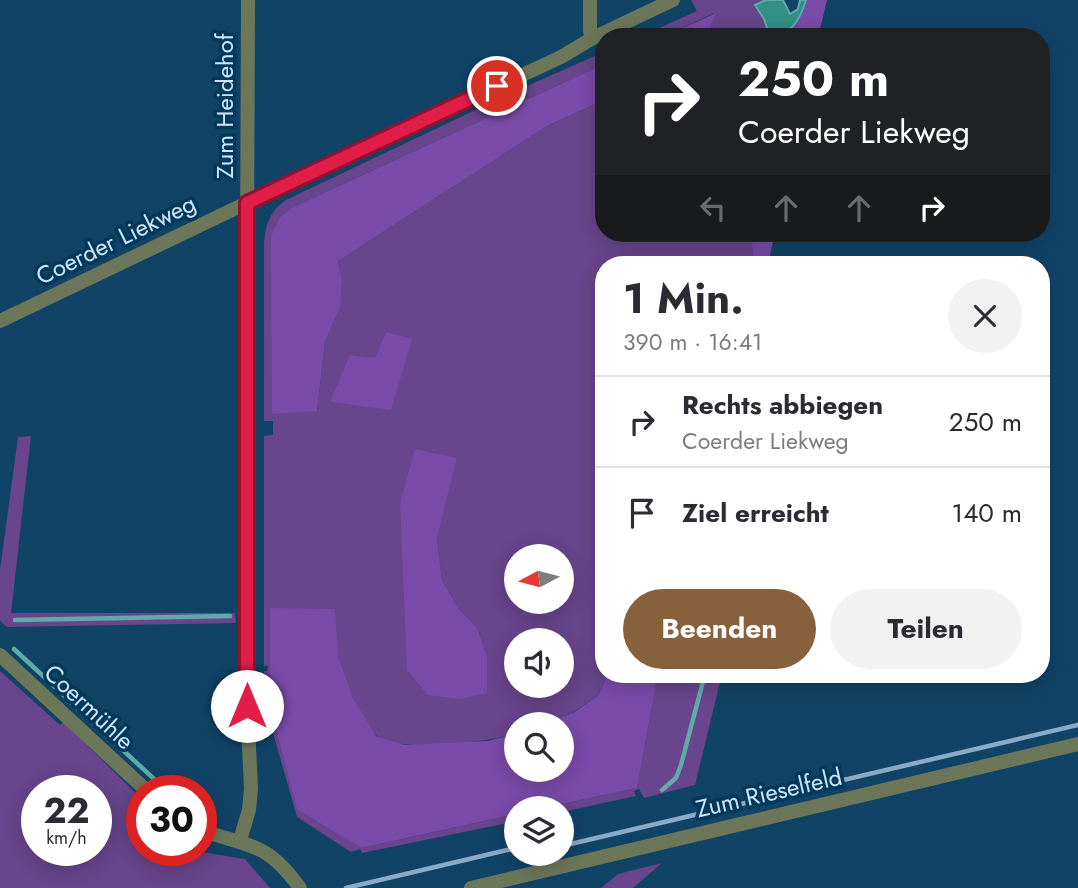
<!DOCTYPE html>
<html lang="de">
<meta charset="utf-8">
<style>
:root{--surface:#fff;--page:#f2f2f3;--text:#2b2b33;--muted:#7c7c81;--line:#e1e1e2;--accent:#86613c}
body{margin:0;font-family:Jost,sans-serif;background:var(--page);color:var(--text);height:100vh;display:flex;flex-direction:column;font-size:26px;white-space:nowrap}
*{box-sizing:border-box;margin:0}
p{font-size:23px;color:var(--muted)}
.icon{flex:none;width:38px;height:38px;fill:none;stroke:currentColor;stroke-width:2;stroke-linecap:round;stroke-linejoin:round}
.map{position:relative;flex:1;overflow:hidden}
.details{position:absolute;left:595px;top:256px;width:455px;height:427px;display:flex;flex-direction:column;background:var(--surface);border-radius:28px;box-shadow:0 4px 18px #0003}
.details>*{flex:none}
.guide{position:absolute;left:595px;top:28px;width:455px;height:214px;border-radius:28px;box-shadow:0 4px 18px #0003;background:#202124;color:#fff;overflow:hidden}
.needle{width:46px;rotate:263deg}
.buttons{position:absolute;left:504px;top:544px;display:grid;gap:14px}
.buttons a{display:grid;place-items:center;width:70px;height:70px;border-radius:50%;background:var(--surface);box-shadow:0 4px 18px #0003;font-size:35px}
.speed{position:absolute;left:21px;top:775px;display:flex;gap:14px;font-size:35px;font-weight:700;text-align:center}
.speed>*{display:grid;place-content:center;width:91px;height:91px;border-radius:50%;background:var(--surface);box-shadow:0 4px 18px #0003;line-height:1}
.speed small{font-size:18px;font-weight:400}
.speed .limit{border:10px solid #d22;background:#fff;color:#111}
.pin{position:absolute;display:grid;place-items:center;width:60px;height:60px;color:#fff;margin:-30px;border:4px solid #fff;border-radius:50%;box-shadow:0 2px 7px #0007}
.me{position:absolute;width:77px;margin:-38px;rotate:0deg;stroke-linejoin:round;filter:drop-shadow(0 0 5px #0008)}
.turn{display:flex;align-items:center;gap:24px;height:147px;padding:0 28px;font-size:32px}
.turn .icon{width:91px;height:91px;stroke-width:2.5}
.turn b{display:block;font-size:49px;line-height:60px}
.lanes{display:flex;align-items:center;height:66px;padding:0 28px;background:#0003;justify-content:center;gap:35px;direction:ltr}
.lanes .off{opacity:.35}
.round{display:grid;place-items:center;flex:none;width:74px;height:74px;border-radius:37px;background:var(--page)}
.summary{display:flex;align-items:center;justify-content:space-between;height:119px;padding:0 28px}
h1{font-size:42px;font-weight:700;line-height:52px}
.action{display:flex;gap:14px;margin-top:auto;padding:14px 28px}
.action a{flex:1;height:80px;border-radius:42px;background:var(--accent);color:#fff;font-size:28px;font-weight:700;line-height:80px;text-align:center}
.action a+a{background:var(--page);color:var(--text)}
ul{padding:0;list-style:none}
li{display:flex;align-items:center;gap:21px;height:91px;padding:0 28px;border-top:2px solid var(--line)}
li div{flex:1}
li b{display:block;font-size:26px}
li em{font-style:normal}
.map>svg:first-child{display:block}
</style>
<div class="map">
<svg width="1078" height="888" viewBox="0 0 1078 888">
<rect width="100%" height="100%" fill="#114367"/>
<path fill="#68458c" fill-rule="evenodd" d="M 691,0 L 766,0 L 760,3 L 756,9 L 764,19 L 770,37 L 705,37 L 714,13 L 663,37 L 639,37 L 697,11 Z
M 604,52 L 604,64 L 291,208 L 280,217 L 317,411 L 325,342 L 341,304 L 342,279 L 338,261 L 547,126 L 604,100 L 604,233 L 771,233 L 763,264 L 604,264 L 604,674 L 607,674 L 599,695 L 572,713 L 542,724 L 516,724 L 516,734 C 489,741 396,755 375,734 C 361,719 342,677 338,657 C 334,642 335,624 334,609 L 270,609 L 361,848 L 516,814 L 516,817 L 513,818 L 513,822 L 362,853 L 360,849 L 351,852 L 297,817 L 265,705 L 264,671 L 267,671 L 268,666 L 264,666 L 264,436 L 273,435 L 273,421 L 264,421 L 264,243 C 266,224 269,212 286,200 L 511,93 ZM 457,458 L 437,539 L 442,580 L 458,608 L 477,627 L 487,656 L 487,693 L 400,503 ZM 516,556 L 562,556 L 562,602 L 516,602 ZM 516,640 L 562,640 L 562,686 L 516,686 Z
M 31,436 L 11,613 L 235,613 L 236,623 L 7,627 L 0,621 L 0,570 L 18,437 Z
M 0,671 L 60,725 L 63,722 L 142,799 L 142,850 L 195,851 L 245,859 L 270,888 L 0,888 ZM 37,791 L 96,791 L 96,850 L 37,850 Z
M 658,674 L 722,674 L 695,785 L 644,798 L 639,789 L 634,791 L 636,796 L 562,812 L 562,808 L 543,808 L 637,788 Z
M 662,863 L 633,888 L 601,888 L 618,874 Z"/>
<path fill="#7a4ba9" d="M 807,0 L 827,0 L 818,37 L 776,37 C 797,26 800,22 807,0 Z
M 716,13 L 705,37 L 663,37 Z
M 604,64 L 604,100 L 547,126 L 338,261 L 342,279 L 341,305 L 325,342 L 317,411 L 272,414 L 271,236 L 280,217 L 291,208 Z
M 754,233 L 775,233 L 768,264 L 755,264 L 752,244 Z
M 386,332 L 412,339 L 391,410 L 330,402 L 350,355 L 375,358 Z
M 415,449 L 457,458 L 437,539 L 442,580 L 458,608 L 477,627 L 487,656 L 487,693 L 460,699 L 428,695 L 407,670 L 400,503 Z
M 270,608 L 335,609 L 338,657 L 353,698 L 376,736 L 405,745 L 487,741 L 516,734 L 516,770 L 562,770 L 562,724 L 542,724 L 573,713 L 599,695 L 607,674 L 658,674 L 637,788 L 543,808 L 516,808 L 516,814 L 361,848 L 297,809 L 270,705 Z"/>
<path fill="#329187" stroke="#60aaaa" stroke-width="2" d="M 766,0 L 783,0 L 790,14 L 798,9 L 800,0 L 806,0 C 801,18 791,36 770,37 L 764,19 L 755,5 Z"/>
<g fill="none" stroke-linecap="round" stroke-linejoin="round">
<path stroke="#60aaaa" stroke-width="4.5" d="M 15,620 L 230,616
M 14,649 L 167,791
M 662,790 L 676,778 L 681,765 L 705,674"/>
<path stroke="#6c775a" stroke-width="14" d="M 590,0 L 590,31 L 593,38
M 0,321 L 232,210 L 561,57 L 593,38 L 673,0
M 0,655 L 147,791
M 201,830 C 251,848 266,841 300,888
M 240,840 L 249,810 L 251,788 L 247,706 L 246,495 L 248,0
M 471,888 L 1078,744"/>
<path stroke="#89abc6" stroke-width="4.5" d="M 562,846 L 1078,725
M 346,888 L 516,848"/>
</g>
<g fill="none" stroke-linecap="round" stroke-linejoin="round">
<g stroke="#92132f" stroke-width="18">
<path id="route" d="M 247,706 L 247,203 L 497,86"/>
</g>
<use href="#route" stroke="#e11d48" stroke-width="12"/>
</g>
<g text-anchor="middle" stroke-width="7" stroke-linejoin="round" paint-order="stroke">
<g font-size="24" fill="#cde6fc" stroke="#02385b">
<text transform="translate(225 106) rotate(-90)" y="8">Zum Heidehof</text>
<text transform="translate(116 240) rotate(-26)" y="8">Coerder Liekweg</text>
<text transform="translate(89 707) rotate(43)" y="8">Coermühle</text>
<text transform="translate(769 793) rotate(-13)" y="8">Zum Rieselfeld</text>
</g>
</g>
</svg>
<div class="buttons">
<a><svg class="needle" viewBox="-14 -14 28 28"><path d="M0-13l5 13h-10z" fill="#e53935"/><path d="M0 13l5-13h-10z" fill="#7c7c81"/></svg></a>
<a><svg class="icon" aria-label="sound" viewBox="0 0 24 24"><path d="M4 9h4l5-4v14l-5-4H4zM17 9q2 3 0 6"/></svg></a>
<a><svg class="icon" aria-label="search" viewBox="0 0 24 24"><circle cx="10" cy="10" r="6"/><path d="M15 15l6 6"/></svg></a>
<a><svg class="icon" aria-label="layers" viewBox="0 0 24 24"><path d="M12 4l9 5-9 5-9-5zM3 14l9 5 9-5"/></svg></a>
</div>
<div class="speed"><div>22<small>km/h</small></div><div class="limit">30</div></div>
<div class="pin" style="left:497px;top:86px;background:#d93025"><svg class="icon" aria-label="arrive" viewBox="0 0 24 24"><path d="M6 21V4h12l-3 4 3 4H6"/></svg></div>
<svg class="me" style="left:247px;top:706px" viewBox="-20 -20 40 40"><circle r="19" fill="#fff"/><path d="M0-13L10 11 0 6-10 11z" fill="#e11d48"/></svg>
<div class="guide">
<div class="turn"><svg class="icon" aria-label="right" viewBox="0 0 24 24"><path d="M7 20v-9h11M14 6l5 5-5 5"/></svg><div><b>250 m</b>Coerder Liekweg</div></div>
<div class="lanes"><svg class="icon off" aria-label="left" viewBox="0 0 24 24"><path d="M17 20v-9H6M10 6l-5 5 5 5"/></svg><svg class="icon off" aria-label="ahead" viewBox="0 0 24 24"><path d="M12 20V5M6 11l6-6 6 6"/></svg><svg class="icon off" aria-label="ahead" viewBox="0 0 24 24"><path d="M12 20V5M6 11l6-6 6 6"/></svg><svg class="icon" aria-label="right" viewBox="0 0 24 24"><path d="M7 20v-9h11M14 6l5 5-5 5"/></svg></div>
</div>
<section class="details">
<div class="summary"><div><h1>1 Min.</h1><p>390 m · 16:41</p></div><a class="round"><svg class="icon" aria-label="close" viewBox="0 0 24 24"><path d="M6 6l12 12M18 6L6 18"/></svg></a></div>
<ul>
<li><svg class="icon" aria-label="right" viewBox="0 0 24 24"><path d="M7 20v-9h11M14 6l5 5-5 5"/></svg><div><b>Rechts abbiegen</b><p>Coerder Liekweg</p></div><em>250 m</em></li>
<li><svg class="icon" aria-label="arrive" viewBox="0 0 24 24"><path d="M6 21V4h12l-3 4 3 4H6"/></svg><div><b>Ziel erreicht</b></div><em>140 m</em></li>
</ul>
<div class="action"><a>Beenden</a><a>Teilen</a></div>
</section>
</div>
